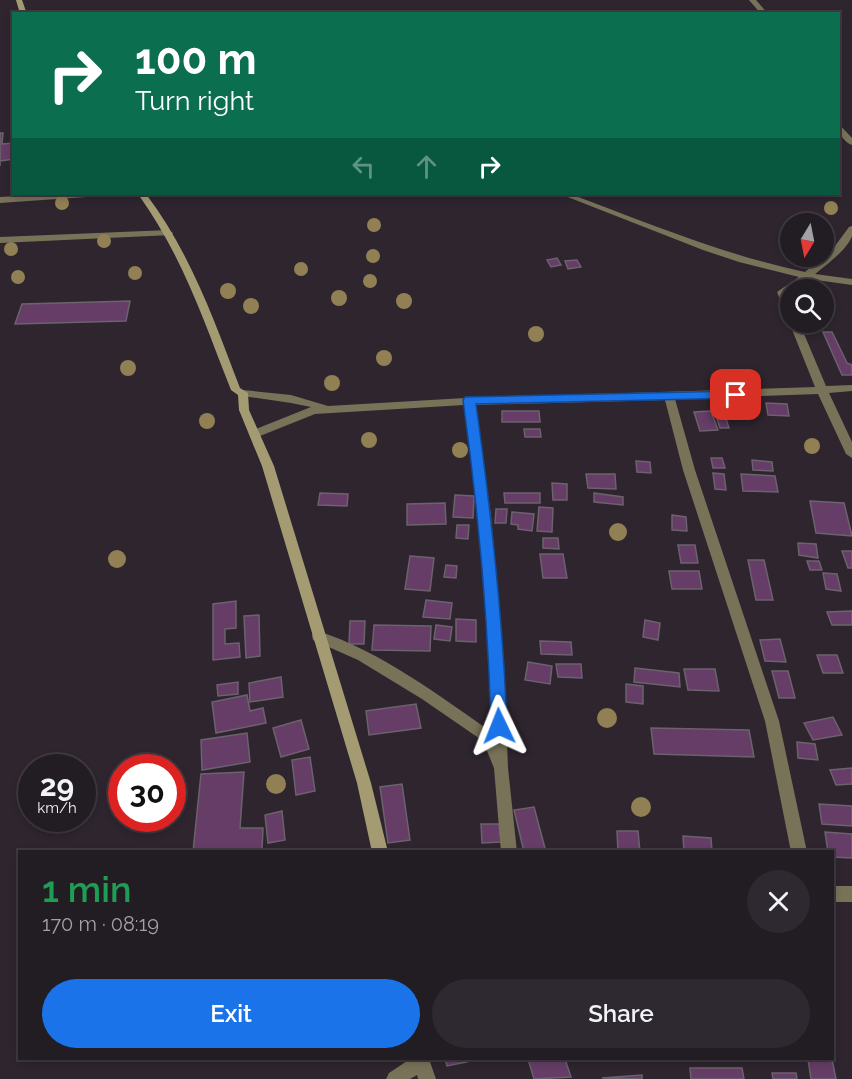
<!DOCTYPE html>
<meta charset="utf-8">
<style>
:root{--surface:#221c23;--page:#2e2930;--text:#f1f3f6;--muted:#a2a1a6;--line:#3f3a41;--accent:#1a73e8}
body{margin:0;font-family:Raleway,sans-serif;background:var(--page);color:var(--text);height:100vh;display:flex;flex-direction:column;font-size:22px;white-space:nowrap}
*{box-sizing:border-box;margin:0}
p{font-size:20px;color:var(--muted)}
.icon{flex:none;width:33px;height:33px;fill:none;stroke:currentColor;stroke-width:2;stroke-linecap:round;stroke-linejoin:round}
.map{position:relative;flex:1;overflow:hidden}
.details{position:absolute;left:18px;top:850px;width:816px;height:210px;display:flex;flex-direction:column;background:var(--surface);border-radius:0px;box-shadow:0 3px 9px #0003,0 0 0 2px var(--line)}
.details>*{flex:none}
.banner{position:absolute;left:12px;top:12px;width:828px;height:183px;border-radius:0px;box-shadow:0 3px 9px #0003,0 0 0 2px var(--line);background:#0b6e4f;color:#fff;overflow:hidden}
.needle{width:39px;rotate:190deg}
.tools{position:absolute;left:780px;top:213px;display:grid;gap:12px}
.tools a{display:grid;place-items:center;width:54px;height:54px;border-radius:50%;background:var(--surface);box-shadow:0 3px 9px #0003,0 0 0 2px var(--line);font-size:30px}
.speed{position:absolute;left:18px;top:754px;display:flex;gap:12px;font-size:30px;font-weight:700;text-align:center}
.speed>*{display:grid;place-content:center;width:78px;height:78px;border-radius:50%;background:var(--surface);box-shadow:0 3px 9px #0003,0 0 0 2px var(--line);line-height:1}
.speed small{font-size:15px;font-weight:400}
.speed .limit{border:9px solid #d22;background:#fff;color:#111}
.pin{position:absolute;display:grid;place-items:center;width:51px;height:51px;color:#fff;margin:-26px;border-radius:12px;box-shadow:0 3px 9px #0006}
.me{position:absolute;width:66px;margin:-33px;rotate:358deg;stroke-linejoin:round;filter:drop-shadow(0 0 4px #0008)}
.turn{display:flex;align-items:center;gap:21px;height:126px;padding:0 24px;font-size:27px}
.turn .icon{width:78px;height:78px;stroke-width:2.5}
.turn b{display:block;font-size:42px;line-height:51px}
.lanes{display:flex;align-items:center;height:57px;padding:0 24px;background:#0003;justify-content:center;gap:30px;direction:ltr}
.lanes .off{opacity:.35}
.round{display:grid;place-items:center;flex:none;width:63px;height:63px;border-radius:32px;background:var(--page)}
.head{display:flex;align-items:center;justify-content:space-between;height:102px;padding:0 24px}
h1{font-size:36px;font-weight:600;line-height:45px;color:#1e9e55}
.primary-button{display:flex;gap:12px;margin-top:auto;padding:12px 24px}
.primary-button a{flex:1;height:69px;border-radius:36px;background:var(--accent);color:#fff;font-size:24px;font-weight:600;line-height:69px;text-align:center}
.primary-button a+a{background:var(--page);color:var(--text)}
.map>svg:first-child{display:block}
</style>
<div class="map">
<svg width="852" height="1079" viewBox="0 0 852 1079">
<rect width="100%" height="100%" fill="#2e252f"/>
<path fill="#653d67" stroke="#6c626d" stroke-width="1.5" d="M 0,133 L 3,133 L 2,144 L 14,143 L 14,159 L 0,161 L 0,166 Z
M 557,258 L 561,265 L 551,267 L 547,260 Z
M 577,260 L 581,267 L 568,269 L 565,261 Z
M 130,301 L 126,321 L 15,324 L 22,304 Z
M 823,332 L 832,332 L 847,363 L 852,365 L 852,375 L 842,375 Z
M 766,403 L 787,404 L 789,416 L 768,415 Z
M 723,409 L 729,428 L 720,428 L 714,410 Z
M 502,411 L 539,411 L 540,422 L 502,422 Z
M 711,411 L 718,430 L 700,431 L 694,412 Z
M 524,429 L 540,429 L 541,437 L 525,437 Z
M 711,458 L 722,458 L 725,468 L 713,468 Z
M 752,460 L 772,462 L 773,471 L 753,470 Z
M 636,461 L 650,462 L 651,473 L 637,472 Z
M 713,473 L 724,474 L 726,490 L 715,489 Z
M 586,474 L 615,474 L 616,489 L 588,488 Z
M 741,474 L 775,476 L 778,492 L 743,491 Z
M 552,483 L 567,484 L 567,500 L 553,500 Z
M 320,493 L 348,494 L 347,506 L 318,505 Z
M 504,493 L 540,493 L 540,503 L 505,503 Z
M 594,493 L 623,497 L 623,505 L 594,502 Z
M 455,495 L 474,496 L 473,518 L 453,517 Z
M 810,501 L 844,503 L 852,536 L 816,533 Z
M 445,503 L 446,524 L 407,525 L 407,504 Z
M 539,507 L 553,508 L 552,532 L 537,531 Z
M 496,509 L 507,509 L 506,523 L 495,523 Z
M 512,512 L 534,514 L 532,531 L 518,529 L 518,525 L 511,524 Z
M 672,515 L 686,517 L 687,531 L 672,530 Z
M 457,525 L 469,525 L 468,539 L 456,538 Z
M 543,538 L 558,538 L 559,549 L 543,548 Z
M 798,543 L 816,544 L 818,558 L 799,555 Z
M 678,545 L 695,545 L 698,563 L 681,563 Z
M 842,551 L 852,551 L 852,568 L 848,568 Z
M 540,554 L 563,554 L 567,578 L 543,578 Z
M 410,556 L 434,558 L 430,591 L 405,589 Z
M 748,560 L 764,560 L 773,600 L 756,600 Z
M 807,561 L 819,561 L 822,570 L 810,570 Z
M 446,565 L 457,566 L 456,578 L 444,577 Z
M 669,571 L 699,571 L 702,589 L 672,589 Z
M 823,573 L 837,574 L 841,591 L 826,589 Z
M 426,600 L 452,603 L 450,619 L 423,617 Z
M 236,601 L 236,628 L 225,629 L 225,644 L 239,643 L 240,657 L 213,660 L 213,604 Z
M 852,611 L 852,625 L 832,625 L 827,612 Z
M 259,615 L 260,656 L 246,658 L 244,616 Z
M 456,619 L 476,620 L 476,642 L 456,641 Z
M 645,620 L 660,623 L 658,640 L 643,637 Z
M 350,621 L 365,621 L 364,644 L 349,644 Z
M 374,625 L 431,626 L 430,651 L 372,650 Z
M 436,625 L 452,627 L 450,641 L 434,639 Z
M 780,639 L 786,662 L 765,661 L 760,640 Z
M 540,641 L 571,642 L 572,655 L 541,654 Z
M 817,655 L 837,655 L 843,673 L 823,673 Z
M 528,662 L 552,666 L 550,684 L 525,680 Z
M 556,664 L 581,664 L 582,678 L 558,677 Z
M 635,668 L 679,673 L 680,687 L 634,682 Z
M 684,669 L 715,669 L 719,691 L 688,690 Z
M 772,671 L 788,671 L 795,698 L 779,698 Z
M 281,677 L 283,697 L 250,702 L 249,683 Z
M 238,682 L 238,694 L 218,696 L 217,685 Z
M 626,684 L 643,686 L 643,704 L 626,702 Z
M 247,695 L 250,711 L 263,708 L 266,723 L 216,733 L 212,702 Z
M 416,704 L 421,728 L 369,735 L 366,711 Z
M 833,717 L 842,735 L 813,740 L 804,723 Z
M 301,720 L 309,749 L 281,757 L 273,728 Z
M 651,728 L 749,730 L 754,757 L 654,754 Z
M 247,733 L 250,762 L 202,770 L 201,740 Z
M 797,742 L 815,744 L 818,760 L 798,758 Z
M 310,757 L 315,791 L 296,795 L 292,760 Z
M 852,768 L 852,784 L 836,785 L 830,770 Z
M 244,772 L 240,828 L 263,828 L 262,850 L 193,852 L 201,774 Z
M 402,784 L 410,840 L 388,843 L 380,787 Z
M 819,804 L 852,806 L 852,826 L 822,824 Z
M 534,807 L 546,852 L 524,852 L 514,810 Z
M 282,811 L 285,840 L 268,843 L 265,815 Z
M 481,824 L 499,824 L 501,842 L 482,843 Z
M 617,831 L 638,831 L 640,852 L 618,852 Z
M 825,832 L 852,834 L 852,858 L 832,857 L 832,852 L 828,852 Z
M 683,836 L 711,838 L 712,852 L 684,852 Z
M 445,1059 L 466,1059 L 467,1062 L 447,1066 Z
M 528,1059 L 565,1059 L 571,1077 L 534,1079 Z
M 808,1059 L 832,1059 L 836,1079 L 811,1079 Z
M 690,1068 L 742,1068 L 744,1079 L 691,1079 Z
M 772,1073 L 796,1073 L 797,1079 L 773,1079 Z
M 642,1075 L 642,1079 L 602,1078 Z"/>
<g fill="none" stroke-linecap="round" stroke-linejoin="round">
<path fill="#787259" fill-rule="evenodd" d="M 749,0 L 756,0 L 768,14 L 761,14 Z
M 838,123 L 852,138 L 852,145 C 843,142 838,132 838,123 Z
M 56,194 L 90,194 L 86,197 L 0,203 L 0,197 Z
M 560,194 L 570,194 C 648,223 724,255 805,272 L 835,246 L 849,227 L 852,226 C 852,230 852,233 852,236 C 848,249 825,266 815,274 L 852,279 L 852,285 L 809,279 L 787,293 L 790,302 L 790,317 L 787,316 L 777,292 L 799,277 L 739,262 L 703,250 Z
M 169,230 L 173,233 L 172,235 L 0,243 L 0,237 Z
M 790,320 L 790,322 L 799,322 L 826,386 L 852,385 L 852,391 L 829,393 L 852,442 L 852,458 L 846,454 L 818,394 L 675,399 L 695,470 L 779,721 L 807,852 L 791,852 L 765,721 L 683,470 L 665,400 L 475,405 L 491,515 L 504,663 L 508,768 L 517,852 L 501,852 L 494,768 L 483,741 L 422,699 L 358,660 L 313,640 L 312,636 L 313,632 L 318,631 C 382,652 438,695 493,733 L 490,663 L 479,515 L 464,405 L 315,414 L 255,438 L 250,434 L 251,431 L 311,407 L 291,403 L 243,396 L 238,393 L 243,390 L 291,395 L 328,406 L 465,398 L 469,396 L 473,398 L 815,387 L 789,322 Z
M 832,886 L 852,886 L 852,902 L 832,902 Z
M 410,1059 L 429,1059 L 436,1079 L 418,1079 L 417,1075 L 410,1079 L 386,1079 L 389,1073 Z"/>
<path fill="#a59b73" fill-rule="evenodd" d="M 16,0 L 22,0 L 27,14 L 20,14 Z
M 138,194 L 146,194 C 190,252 214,320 240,388 L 248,393 L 249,410 L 274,466 L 371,783 L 388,852 L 372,852 L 357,783 L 262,466 L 239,410 L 238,395 L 231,390 C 203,319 183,257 138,194 Z"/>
</g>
<g fill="#918053">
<circle cx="62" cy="203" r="7"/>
<circle cx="831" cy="208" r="7"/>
<circle cx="374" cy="225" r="7"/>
<circle cx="104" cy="241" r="7"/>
<circle cx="11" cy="249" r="7"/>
<circle cx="373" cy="256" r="7"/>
<circle cx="301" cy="269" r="7"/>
<circle cx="135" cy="273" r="7"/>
<circle cx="18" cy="277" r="7"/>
<circle cx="370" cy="281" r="7"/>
<circle cx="228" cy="291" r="8"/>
<circle cx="339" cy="298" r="8"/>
<circle cx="404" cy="301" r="8"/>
<circle cx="251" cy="306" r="8"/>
<circle cx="536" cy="334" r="8"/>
<circle cx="384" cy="358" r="8"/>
<circle cx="128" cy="368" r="8"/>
<circle cx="332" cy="383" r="8"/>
<circle cx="207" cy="421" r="8"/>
<circle cx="369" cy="440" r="8"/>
<circle cx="812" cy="446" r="8"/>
<circle cx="460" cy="450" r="8"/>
<circle cx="618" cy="532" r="9"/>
<circle cx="117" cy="559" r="9"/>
<circle cx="607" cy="718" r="10"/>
<circle cx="276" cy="784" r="10"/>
<circle cx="641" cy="807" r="10"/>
</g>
<path fill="#1a73e8" stroke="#114b97" stroke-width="1.5" d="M 736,391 L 741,392 L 741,398 L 476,404 C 491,511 503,618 507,726 L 505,731 L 499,733 L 494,731 L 491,726 C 488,617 478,508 463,400 L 465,397 Z"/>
</svg>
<div class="tools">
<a><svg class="needle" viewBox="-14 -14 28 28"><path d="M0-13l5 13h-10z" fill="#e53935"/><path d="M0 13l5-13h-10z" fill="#a2a1a6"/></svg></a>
<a><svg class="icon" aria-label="search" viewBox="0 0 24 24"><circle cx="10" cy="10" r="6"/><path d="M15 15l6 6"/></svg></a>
</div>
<div class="speed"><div>29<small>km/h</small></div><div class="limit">30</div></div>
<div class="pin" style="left:736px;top:395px;background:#d93025"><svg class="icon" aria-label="arrive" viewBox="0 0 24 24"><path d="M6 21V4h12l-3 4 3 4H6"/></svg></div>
<svg class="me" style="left:499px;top:726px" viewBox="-20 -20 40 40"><path d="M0-17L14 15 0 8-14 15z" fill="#1a73e8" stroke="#fff" stroke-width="4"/></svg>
<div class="banner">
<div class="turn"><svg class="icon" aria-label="right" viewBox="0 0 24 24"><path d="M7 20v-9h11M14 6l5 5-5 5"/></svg><div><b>100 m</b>Turn right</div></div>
<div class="lanes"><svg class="icon off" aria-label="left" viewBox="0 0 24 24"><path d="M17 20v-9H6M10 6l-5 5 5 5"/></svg><svg class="icon off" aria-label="ahead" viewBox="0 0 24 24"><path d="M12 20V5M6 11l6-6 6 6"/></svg><svg class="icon" aria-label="right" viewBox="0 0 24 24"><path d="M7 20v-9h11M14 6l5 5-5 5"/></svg></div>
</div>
<section class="details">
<div class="head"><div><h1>1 min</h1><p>170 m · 08:19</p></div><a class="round"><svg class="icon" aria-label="close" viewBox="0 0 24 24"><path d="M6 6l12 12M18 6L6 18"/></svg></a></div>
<div class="primary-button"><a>Exit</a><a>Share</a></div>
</section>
</div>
